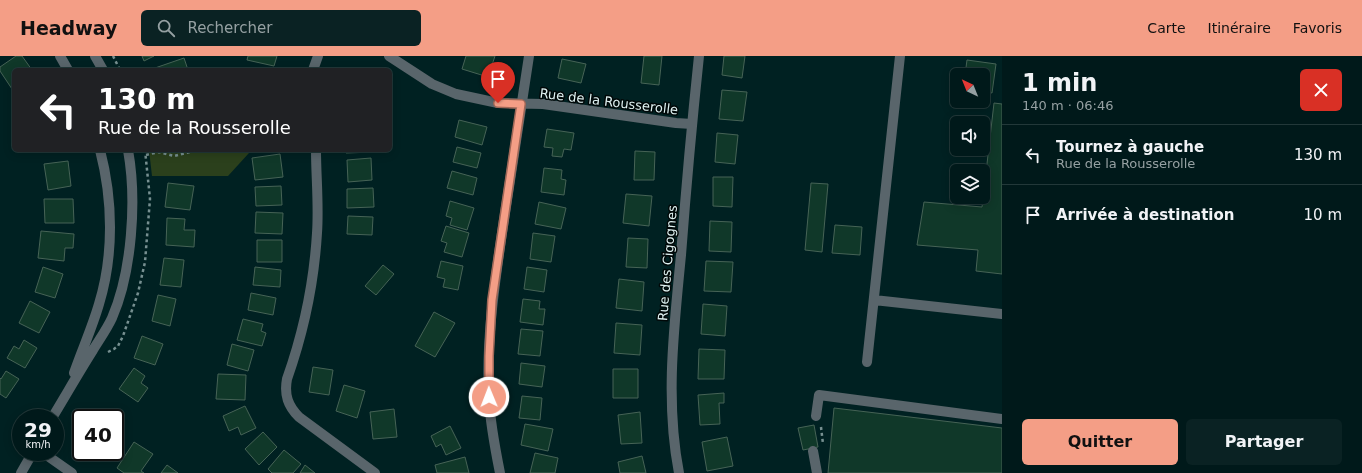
<!DOCTYPE html>
<html lang="fr">
<meta charset="utf-8">
<style>
:root{--surface:#00191a;--page:#0a2223;--text:#f1f3f6;--muted:#95a0a2;--line:#223839;--accent:#f49e86}
body{margin:0;font-family:"DejaVu Sans",sans-serif;background:var(--page);color:var(--text);height:100vh;display:flex;flex-direction:column;font-size:15px;white-space:nowrap}
*{box-sizing:border-box;margin:0}
p{font-size:13px;color:var(--muted)}
.icon{flex:none;width:22px;height:22px;fill:none;stroke:currentColor;stroke-width:2;stroke-linecap:round;stroke-linejoin:round}
.map{position:relative;flex:1;overflow:hidden}
.side{display:flex;flex-direction:column;background:var(--surface);width:360px}
.side>*{flex:none}
.guide{position:absolute;left:12px;top:12px;width:380px;height:84px;border-radius:6px;box-shadow:0 2px 10px #0003,0 0 0 1px var(--line);background:#202124;color:#fff;overflow:hidden}
.needle{width:26px;rotate:317deg}
.fabs{position:absolute;left:950px;top:12px;display:grid;gap:8px}
.fabs a{display:grid;place-items:center;width:40px;height:40px;border-radius:6px;background:var(--surface);box-shadow:0 2px 10px #0003,0 0 0 1px var(--line);font-size:20px}
.speed{position:absolute;left:12px;top:353px;display:flex;gap:8px;font-size:20px;font-weight:700;text-align:center}
.speed>*{display:grid;place-content:center;width:52px;height:52px;border-radius:50%;background:var(--surface);box-shadow:0 2px 10px #0003,0 0 0 1px var(--line);line-height:1}
.speed small{font-size:10px;font-weight:400}
.speed .limit{border:2px solid #111;border-radius:6px;background:#fff;color:#111}
.pin{position:absolute;display:grid;place-items:center;width:34px;height:34px;color:#fff;margin:-41px -17px;border-radius:50% 50% 50% 0;rotate:-45deg;box-shadow:0 0 4px #0007}
.pin .icon{rotate:45deg}
.me{position:absolute;width:44px;margin:-22px;rotate:359deg;stroke-linejoin:round;filter:drop-shadow(0 0 3px #0008)}
.turn{display:flex;align-items:center;gap:14px;height:84px;padding:0 20px;font-size:18px}
.turn .icon{width:52px;height:52px;stroke-width:2.5}
.turn b{display:block;font-size:28px;line-height:34px}
.round{display:grid;place-items:center;flex:none;width:42px;height:42px;border-radius:6px;background:var(--page)}
.head{display:flex;align-items:center;justify-content:space-between;height:68px;padding:0 20px}
h1{font-size:24px;font-weight:600;line-height:30px}
.cta{display:flex;gap:8px;margin-top:auto;padding:8px 20px}
.cta a{flex:1;height:46px;border-radius:6px;background:var(--accent);color:#111;font-size:16px;font-weight:600;line-height:46px;text-align:center}
.cta a+a{background:var(--page);color:var(--text)}
ul{padding:0;list-style:none}
li{display:flex;align-items:center;gap:12px;height:60px;padding:0 20px;border-top:1px solid var(--line)}
li div{flex:1}
li b{display:block;font-size:15px}
li em{font-style:normal}
header{display:flex;align-items:center;gap:24px;box-sizing:border-box;height:56px;padding:0 20px;background:var(--accent);color:#111}
header strong{font-size:19px}
nav{display:flex;gap:22px;margin-inline-start:auto;font-size:14px}
.search{width:280px;height:36px;background:var(--page);display:flex;align-items:center;gap:10px;box-sizing:border-box;padding:0 14px;border-radius:6px;color:var(--muted);font-size:15px}
main{display:flex;flex:1;min-height:0}
.map>svg:first-child{display:block}
</style>
<header>
<strong>Headway</strong>
<div class="search"><svg class="icon" aria-label="search" viewBox="0 0 24 24"><circle cx="10" cy="10" r="6"/><path d="M15 15l6 6"/></svg>Rechercher</div>
<nav><a>Carte</a><a>Itinéraire</a><a>Favoris</a></nav>
</header>
<main>
<div class="map">
<svg width="1002" height="417" viewBox="0 0 1002 417">
<rect width="100%" height="100%" fill="#002122"/>
<path fill="#2b401c" d="M 149,94 L 302,94 L 249,97 L 228,120 L 152,120 Z"/>
<path fill="#103829" stroke="#466356" d="M 16,0 L 22,0 L 32,14 L 14,14 L 14,36 L 0,15 L 0,11 Z
M 142,0 L 154,0 L 144,5 Z
M 248,0 L 277,0 L 274,10 L 247,4 Z
M 466,0 L 495,0 L 488,21 L 462,13 Z
M 644,0 L 662,0 L 659,29 L 641,27 Z
M 724,0 L 745,0 L 742,22 L 722,19 Z
M 184,2 L 188,14 L 152,14 L 152,13 Z
M 562,3 L 586,8 L 581,27 L 558,22 Z
M 967,4 L 996,8 L 992,37 L 983,35 L 983,19 L 965,19 Z
M 722,34 L 747,36 L 743,65 L 719,63 Z
M 994,47 L 1002,48 L 1002,218 L 976,215 L 978,194 L 917,189 L 924,146 L 982,151 Z
M 459,64 L 487,71 L 482,89 L 455,81 Z
M 547,73 L 574,77 L 571,94 L 564,93 L 562,101 L 552,100 L 553,92 L 544,91 Z
M 717,77 L 738,79 L 735,108 L 715,106 Z
M 457,91 L 481,97 L 477,112 L 453,106 Z
M 346,94 L 374,94 L 374,96 L 346,97 Z
M 635,95 L 655,96 L 654,124 L 634,124 Z
M 280,98 L 283,121 L 255,124 L 252,102 Z
M 371,102 L 372,124 L 348,126 L 347,104 Z
M 68,105 L 71,130 L 48,134 L 44,108 Z
M 544,112 L 562,114 L 561,123 L 566,124 L 564,139 L 541,136 Z
M 452,115 L 477,122 L 473,139 L 447,132 Z
M 713,121 L 733,121 L 732,151 L 713,150 Z
M 168,127 L 194,130 L 190,154 L 165,151 Z
M 811,127 L 828,128 L 822,196 L 805,194 Z
M 281,130 L 282,149 L 256,150 L 255,131 Z
M 373,132 L 374,151 L 347,152 L 347,133 Z
M 626,138 L 652,140 L 649,170 L 623,167 Z
M 44,143 L 73,143 L 74,167 L 45,167 Z
M 450,145 L 474,152 L 467,174 L 450,169 L 452,162 L 446,160 Z
M 539,146 L 566,152 L 561,173 L 535,168 Z
M 256,156 L 283,157 L 282,178 L 255,177 Z
M 348,160 L 373,161 L 372,179 L 347,178 Z
M 167,162 L 185,163 L 184,174 L 195,174 L 194,191 L 166,189 Z
M 710,165 L 732,166 L 731,196 L 709,195 Z
M 835,169 L 862,171 L 860,199 L 832,197 Z
M 446,170 L 469,177 L 462,201 L 444,196 L 447,187 L 441,185 Z
M 41,175 L 74,178 L 73,192 L 65,192 L 64,205 L 38,202 Z
M 533,177 L 555,180 L 551,206 L 530,203 Z
M 628,182 L 648,183 L 647,212 L 626,211 Z
M 257,184 L 282,184 L 282,206 L 257,206 Z
M 164,202 L 184,204 L 181,231 L 160,229 Z
M 441,205 L 463,210 L 458,234 L 443,231 L 445,223 L 437,221 Z
M 706,205 L 733,206 L 731,236 L 704,235 Z
M 383,209 L 394,218 L 376,239 L 365,230 Z
M 43,211 L 63,218 L 55,242 L 35,236 Z
M 255,211 L 281,214 L 280,231 L 253,229 Z
M 527,211 L 547,214 L 544,236 L 524,233 Z
M 619,223 L 644,226 L 642,255 L 616,252 Z
M 251,237 L 276,242 L 273,259 L 248,254 Z
M 158,239 L 176,243 L 170,270 L 152,265 Z
M 523,243 L 540,245 L 539,253 L 545,253 L 543,269 L 520,266 Z
M 30,245 L 50,256 L 39,277 L 19,267 Z
M 703,248 L 727,250 L 725,280 L 701,278 Z
M 434,256 L 455,267 L 435,301 L 415,290 Z
M 243,263 L 263,268 L 261,275 L 266,277 L 262,290 L 237,284 Z
M 616,267 L 642,269 L 640,299 L 614,297 Z
M 521,273 L 543,275 L 540,300 L 518,298 Z
M 142,280 L 163,288 L 155,309 L 134,302 Z
M 24,284 L 37,292 L 25,312 L 7,302 L 14,290 L 19,293 Z
M 232,288 L 254,294 L 248,315 L 227,309 Z
M 699,293 L 725,294 L 724,323 L 698,323 Z
M 521,307 L 545,310 L 542,331 L 519,328 Z
M 313,311 L 333,314 L 329,339 L 309,336 Z
M 134,312 L 145,320 L 141,327 L 148,332 L 138,346 L 119,333 Z
M 613,313 L 638,313 L 638,342 L 613,342 Z
M 6,315 L 19,323 L 6,342 L 0,338 L 0,322 L 1,323 Z
M 218,318 L 246,319 L 245,344 L 216,343 Z
M 344,329 L 365,335 L 357,362 L 336,355 Z
M 724,337 L 724,347 L 719,347 L 720,368 L 700,369 L 698,339 Z
M 522,340 L 542,342 L 540,364 L 519,362 Z
M 245,350 L 256,372 L 241,379 L 238,371 L 229,375 L 223,360 Z
M 834,352 L 1002,372 L 1002,417 L 828,417 Z
M 394,353 L 397,381 L 373,383 L 370,356 Z
M 640,356 L 642,387 L 621,388 L 618,359 Z
M 525,368 L 553,373 L 548,395 L 521,389 Z
M 814,369 L 818,391 L 803,394 L 798,372 Z
M 450,370 L 461,392 L 446,399 L 441,388 L 436,391 L 431,380 Z
M 263,376 L 277,391 L 259,409 L 245,393 Z
M 115,377 L 123,383 L 115,394 Z
M 727,381 L 733,410 L 707,415 L 702,386 Z
M 134,386 L 153,398 L 141,415 L 144,417 L 124,417 L 117,412 Z
M 284,394 L 301,408 L 293,417 L 272,417 L 268,413 Z
M 96,396 L 113,396 L 107,404 Z
M 535,397 L 558,402 L 555,417 L 530,417 Z
M 642,400 L 646,417 L 620,417 L 618,406 Z
M 465,401 L 469,417 L 437,417 L 435,409 Z
M 167,409 L 178,417 L 161,417 Z
M 305,409 L 315,417 L 300,417 Z"/>
<g fill="none" stroke-linecap="round" stroke-linejoin="round">
<path stroke="#779091" stroke-width="2.5" stroke-dasharray="3 3" stroke-linecap="butt" d="M 113,0 L 120,14
M 146,99 L 159,96 L 174,100 L 197,94
M 108,296 L 114,293 L 118,290 L 123,280 L 138,237 L 145,206 L 150,143 L 145,94
M 821,371 L 823,388"/>
<path stroke="#59656b" stroke-width="10" d="M 60,0 L 68,14
M 95,0 L 103,14
M 389,0 L 432,28 L 456,38 L 498,47 L 543,48 L 676,67 L 692,68
M 313,14 L 318,0
M 316,94 C 316,121 319,149 317,177 C 314,227 304,275 287,323 C 284,339 288,350 299,361 L 375,417
M 874,244 L 1002,258
M 867,306 L 900,0
M 74,317 C 82,294 92,272 99,248 C 114,199 113,144 100,94
M 816,360 L 819,339 L 1002,363
M 52,362 C 66,339 79,316 93,294 C 99,284 107,273 112,262 C 132,216 137,144 128,94
M 813,395 L 817,417
M 42,396 L 72,417
M 21,417 L 33,396
M 500,417 C 495,392 490,367 489,342 C 486,286 494,232 502,177 C 511,118 520,59 529,0
M 679,417 C 665,345 674,272 681,199 C 686,133 692,66 699,0"/>
</g>
<g fill="none" stroke-linecap="round" stroke-linejoin="round">
<g stroke="#9f6757" stroke-width="10">
<path id="route" d="M 489,341 L 489,300 L 492,244 L 521,48 L 498,47"/>
</g>
<use href="#route" stroke="#f49e86" stroke-width="7"/>
</g>
<g text-anchor="middle" stroke-width="3" stroke-linejoin="round" paint-order="stroke">
<g font-size="13" fill="#dff2f2" stroke="#000808">
<text transform="translate(609 45) rotate(7)" y="5">Rue de la Rousserolle</text>
<text transform="translate(667 207) rotate(-85)" y="5">Rue des Cigognes</text>
</g>
</g>
</svg>
<div class="fabs">
<a><svg class="needle" viewBox="-14 -14 28 28"><path d="M0-13l5 13h-10z" fill="#e53935"/><path d="M0 13l5-13h-10z" fill="#95a0a2"/></svg></a>
<a><svg class="icon" aria-label="sound" viewBox="0 0 24 24"><path d="M4 9h4l5-4v14l-5-4H4zM17 9q2 3 0 6"/></svg></a>
<a><svg class="icon" aria-label="layers" viewBox="0 0 24 24"><path d="M12 4l9 5-9 5-9-5zM3 14l9 5 9-5"/></svg></a>
</div>
<div class="speed"><div>29<small>km/h</small></div><div class="limit">40</div></div>
<div class="pin" style="left:498px;top:47px;background:#d93025"><svg class="icon" aria-label="arrive" viewBox="0 0 24 24"><path d="M6 21V4h12l-3 4 3 4H6"/></svg></div>
<svg class="me" style="left:489px;top:341px" viewBox="-20 -20 40 40"><circle r="17" fill="#f49e86" stroke="#fff" stroke-width="3"/><path d="M0-11L8 9 0 5-8 9z" fill="#fff"/></svg>
<div class="guide">
<div class="turn"><svg class="icon" aria-label="left" viewBox="0 0 24 24"><path d="M17 20v-9H6M10 6l-5 5 5 5"/></svg><div><b>130 m</b>Rue de la Rousserolle</div></div>
</div>
</div>
<section class="side">
<div class="head"><div><h1>1 min</h1><p>140 m · 06:46</p></div><a class="round" style="background:#d93025;color:#fff"><svg class="icon" aria-label="close" viewBox="0 0 24 24"><path d="M6 6l12 12M18 6L6 18"/></svg></a></div>
<ul>
<li><svg class="icon" aria-label="left" viewBox="0 0 24 24"><path d="M17 20v-9H6M10 6l-5 5 5 5"/></svg><div><b>Tournez à gauche</b><p>Rue de la Rousserolle</p></div><em>130 m</em></li>
<li><svg class="icon" aria-label="arrive" viewBox="0 0 24 24"><path d="M6 21V4h12l-3 4 3 4H6"/></svg><div><b>Arrivée à destination</b></div><em>10 m</em></li>
</ul>
<div class="cta"><a>Quitter</a><a>Partager</a></div>
</section>
</main>
